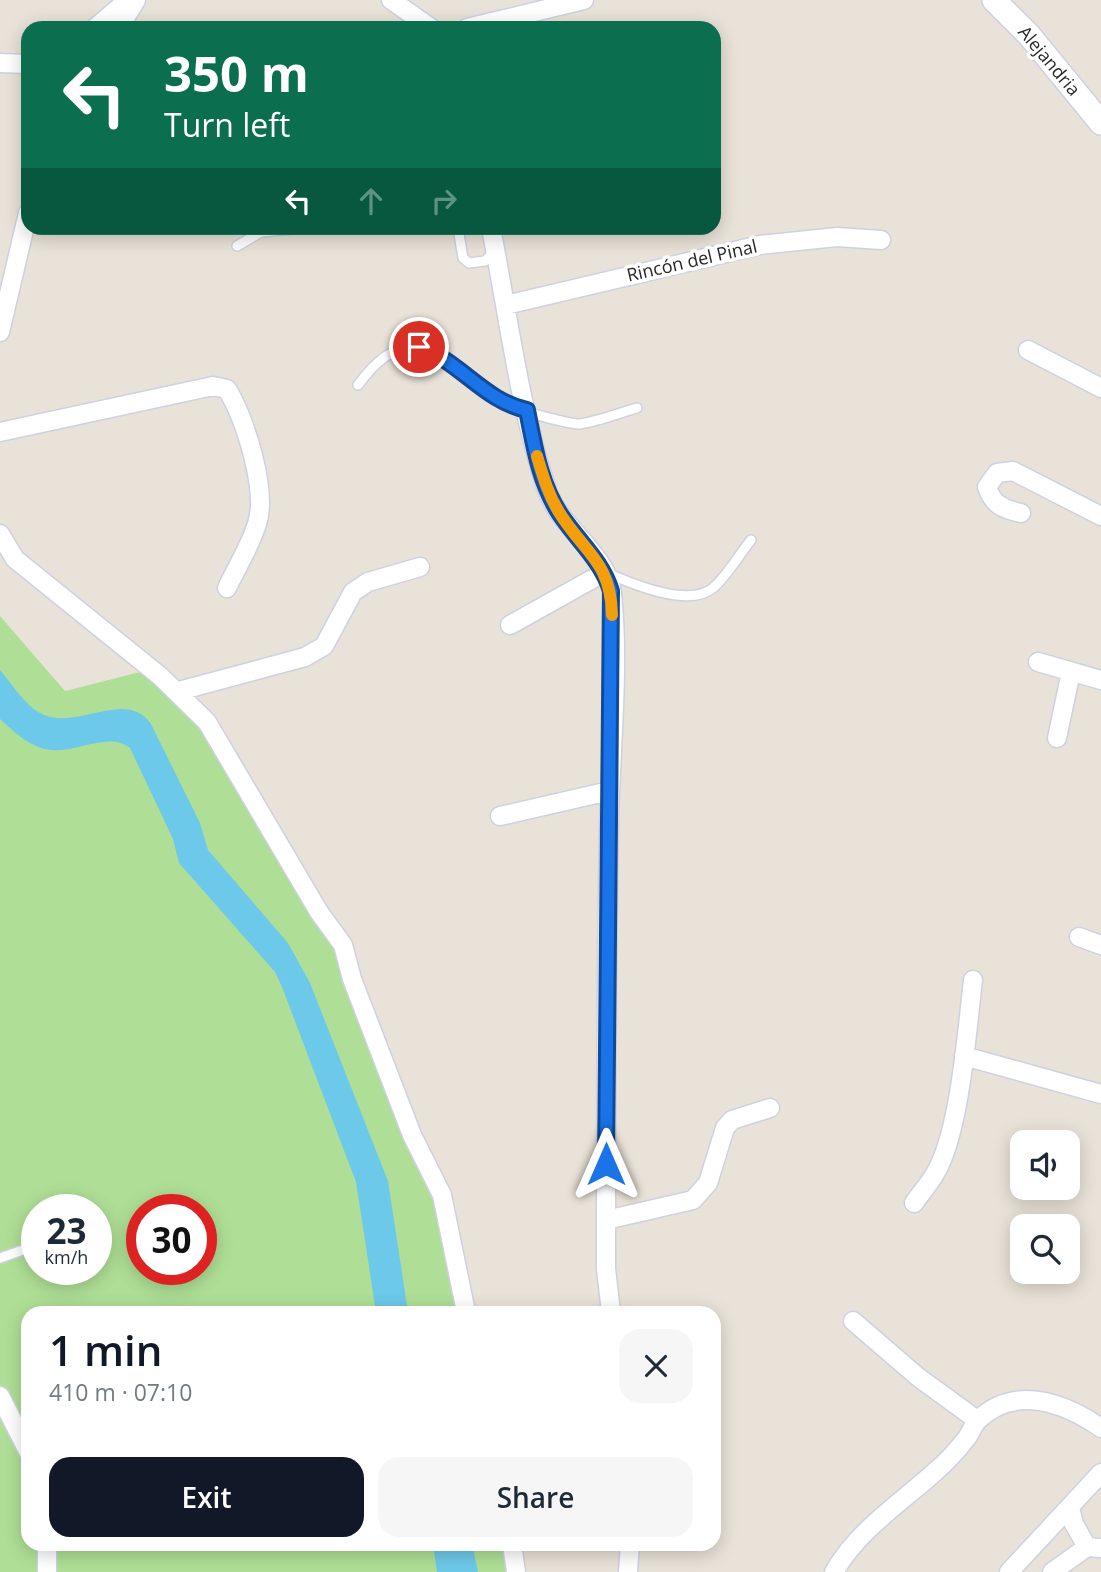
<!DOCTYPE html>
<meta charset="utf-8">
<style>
:root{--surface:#fff;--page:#f6f6f7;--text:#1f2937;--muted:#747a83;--accent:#111827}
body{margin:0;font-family:"Open Sans",sans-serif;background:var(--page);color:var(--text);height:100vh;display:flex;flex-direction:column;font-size:26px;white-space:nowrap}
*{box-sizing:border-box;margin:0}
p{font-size:23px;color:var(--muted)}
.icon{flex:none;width:38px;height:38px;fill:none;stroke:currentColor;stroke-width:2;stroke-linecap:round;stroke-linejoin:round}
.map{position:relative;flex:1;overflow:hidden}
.panel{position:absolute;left:21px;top:1306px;width:700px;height:245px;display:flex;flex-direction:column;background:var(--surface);border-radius:21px;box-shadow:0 4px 18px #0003}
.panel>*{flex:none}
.top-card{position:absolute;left:21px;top:21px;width:700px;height:214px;border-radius:21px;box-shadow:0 4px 18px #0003;background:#0b6e4f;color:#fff;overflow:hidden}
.fabs{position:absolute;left:1010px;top:1130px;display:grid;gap:14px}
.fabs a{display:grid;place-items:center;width:70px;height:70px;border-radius:14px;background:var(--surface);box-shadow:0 4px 18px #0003;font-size:35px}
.speed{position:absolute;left:21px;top:1194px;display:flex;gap:14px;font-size:35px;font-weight:700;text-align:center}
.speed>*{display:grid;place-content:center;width:91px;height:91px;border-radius:50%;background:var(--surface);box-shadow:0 4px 18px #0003;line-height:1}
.speed small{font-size:18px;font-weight:400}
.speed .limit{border:10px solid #d22;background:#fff;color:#111}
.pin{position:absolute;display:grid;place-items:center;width:60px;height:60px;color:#fff;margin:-30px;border:4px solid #fff;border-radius:50%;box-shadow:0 2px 7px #0007}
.me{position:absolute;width:77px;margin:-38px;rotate:0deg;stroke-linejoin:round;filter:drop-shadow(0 0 5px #0008)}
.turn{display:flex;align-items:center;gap:24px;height:147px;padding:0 28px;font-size:32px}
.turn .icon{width:91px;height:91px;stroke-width:2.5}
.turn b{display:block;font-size:49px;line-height:60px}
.lanes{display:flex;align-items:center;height:66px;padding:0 28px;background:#0003;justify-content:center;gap:35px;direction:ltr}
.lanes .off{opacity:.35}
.round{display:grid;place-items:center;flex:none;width:74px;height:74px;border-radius:21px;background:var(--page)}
.overview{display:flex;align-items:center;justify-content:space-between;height:119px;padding:0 28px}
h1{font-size:42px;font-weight:600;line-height:52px;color:var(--accent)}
.button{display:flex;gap:14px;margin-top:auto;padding:14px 28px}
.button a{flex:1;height:80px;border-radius:21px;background:var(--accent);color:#fff;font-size:28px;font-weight:600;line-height:80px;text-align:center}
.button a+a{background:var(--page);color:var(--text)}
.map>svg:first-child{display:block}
</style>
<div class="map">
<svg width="1101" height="1572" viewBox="0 0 1101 1572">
<rect width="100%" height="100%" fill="#e9e2d8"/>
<path fill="#afdf96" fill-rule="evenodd" d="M 0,616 L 65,691 L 152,669 L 179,691 L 343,945 L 442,1195 L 466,1312 L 28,1312 L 28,1544 L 512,1544 L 516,1572 L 0,1572 ZM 37,1209 L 96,1209 L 96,1269 L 37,1269 ZM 142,1209 L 201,1209 L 201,1269 L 142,1269 Z"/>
<path fill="#6dc9e9" d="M 0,670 C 12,684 24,704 40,713 C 76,733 125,687 151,724 L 200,823 L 208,850 L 288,943 L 310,983 L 388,1181 L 408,1312 L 376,1312 L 356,1182 L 282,987 L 275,972 L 179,863 L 173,839 L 130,748 C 108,731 77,753 51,750 C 31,748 14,732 0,719 Z
M 433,1544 L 472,1544 L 478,1572 L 437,1572 Z"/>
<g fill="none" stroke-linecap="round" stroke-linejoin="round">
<g stroke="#ced1e0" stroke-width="12">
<path id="service" d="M 458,228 L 463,258 L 469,263 L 485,261 L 494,252
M 237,246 L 261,232 L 306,228
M 358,385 C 422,299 448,384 508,406 C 518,410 572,425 580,424 C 599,421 619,413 637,408
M 607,573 C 632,584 689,608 713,588 C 727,576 739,555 751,540
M 0,1258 L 37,1245"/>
</g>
<g stroke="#ced1e0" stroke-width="21">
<path id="minor" d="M 391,0 L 431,28
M 95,28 L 128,0
M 119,28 L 136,0
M 467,28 L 584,0
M 0,63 L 28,64
M 491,228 C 508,314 519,406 547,490 C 560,528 607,553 612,593 C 620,670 610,752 609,829 C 606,976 606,1123 606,1269 L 611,1312
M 506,305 L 760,245 L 837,237 L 881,240
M 0,332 L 28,213
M 1028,350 L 1101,388
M 0,432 L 213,386 L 227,389 C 245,419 268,490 257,524 C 250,546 237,567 227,588
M 1021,513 C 1003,509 993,505 987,487 L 997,473 L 1013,471 L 1101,516
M 0,534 L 15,559 L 160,676 L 207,722 L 319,912 L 343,945 L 352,979 L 412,1135 L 442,1195 L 466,1312
M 510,625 L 605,572
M 1038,662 L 1101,680
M 179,691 L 305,657 L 324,646 L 353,592 L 368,582 L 420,567
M 1057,738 L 1071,672
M 500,816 L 609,791
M 1079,937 L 1101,945
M 964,1056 L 1101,1094
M 914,1203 C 921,1193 930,1183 936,1172 C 960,1130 967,1030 973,980
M 606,1220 L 693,1200 L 708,1183 L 725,1128 L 732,1120 L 770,1108
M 853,1321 L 918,1377 L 977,1420
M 0,1396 L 28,1451
M 1070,1508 L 1074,1524 L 1087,1547
M 512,1544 L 516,1572
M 47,1572 L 47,1544
M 628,1572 L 630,1544
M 834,1572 C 859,1529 901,1503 937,1470 C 948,1461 958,1449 966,1439 C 971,1433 973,1425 978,1420 C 1015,1384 1065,1403 1101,1428
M 1009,1572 L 1101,1473
M 1052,1572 L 1087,1547 L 1101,1548"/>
</g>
<g stroke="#ced1e0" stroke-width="26">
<path id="tertiary" d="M 994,0 L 1029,35 L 1101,123"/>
</g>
<use href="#service" stroke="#fff" stroke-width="9"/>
<use href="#minor" stroke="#fff" stroke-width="18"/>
<use href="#tertiary" stroke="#fff" stroke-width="23"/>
</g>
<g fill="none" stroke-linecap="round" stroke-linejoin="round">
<g stroke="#114b97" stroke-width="18">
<path id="route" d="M 419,347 C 460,361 484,401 527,410 C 534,445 540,484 560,514 C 578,541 602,561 611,591 L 606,1164"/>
</g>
<use href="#route" stroke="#1a73e8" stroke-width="12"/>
<path stroke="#f59e0b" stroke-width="12" d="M 537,456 C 543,476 548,494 559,512 C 584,553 611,561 612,615"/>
</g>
<g text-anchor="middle" stroke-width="7" stroke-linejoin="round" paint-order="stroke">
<g font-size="18" fill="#272727" stroke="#fff">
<text transform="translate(1049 61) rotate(50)" y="6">Alejandria</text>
<text transform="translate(692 261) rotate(-13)" y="6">Rincón del Pinal</text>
</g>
</g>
</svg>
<div class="fabs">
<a><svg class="icon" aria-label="sound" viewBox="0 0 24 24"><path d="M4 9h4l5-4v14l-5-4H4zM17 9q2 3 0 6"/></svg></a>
<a><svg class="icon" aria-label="search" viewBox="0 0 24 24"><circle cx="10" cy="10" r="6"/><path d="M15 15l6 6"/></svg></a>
</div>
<div class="speed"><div>23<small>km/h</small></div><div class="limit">30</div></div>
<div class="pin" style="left:419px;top:347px;background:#d93025"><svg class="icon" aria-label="arrive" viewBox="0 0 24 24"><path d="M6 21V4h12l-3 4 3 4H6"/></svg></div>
<svg class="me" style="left:606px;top:1164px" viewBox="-20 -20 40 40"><path d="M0-17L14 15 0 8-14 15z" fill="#1a73e8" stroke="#fff" stroke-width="4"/></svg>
<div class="top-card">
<div class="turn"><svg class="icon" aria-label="left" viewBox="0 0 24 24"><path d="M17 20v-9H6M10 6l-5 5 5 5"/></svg><div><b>350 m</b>Turn left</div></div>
<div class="lanes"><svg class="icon" aria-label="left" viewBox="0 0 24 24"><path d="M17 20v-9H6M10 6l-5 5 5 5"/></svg><svg class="icon off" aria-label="ahead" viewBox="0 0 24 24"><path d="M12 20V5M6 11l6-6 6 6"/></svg><svg class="icon off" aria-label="right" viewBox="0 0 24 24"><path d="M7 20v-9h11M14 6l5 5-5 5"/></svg></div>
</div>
<section class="panel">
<div class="overview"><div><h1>1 min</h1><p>410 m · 07:10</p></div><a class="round"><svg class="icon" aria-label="close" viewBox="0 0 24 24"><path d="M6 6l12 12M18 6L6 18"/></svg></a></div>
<div class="button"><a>Exit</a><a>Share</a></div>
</section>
</div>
